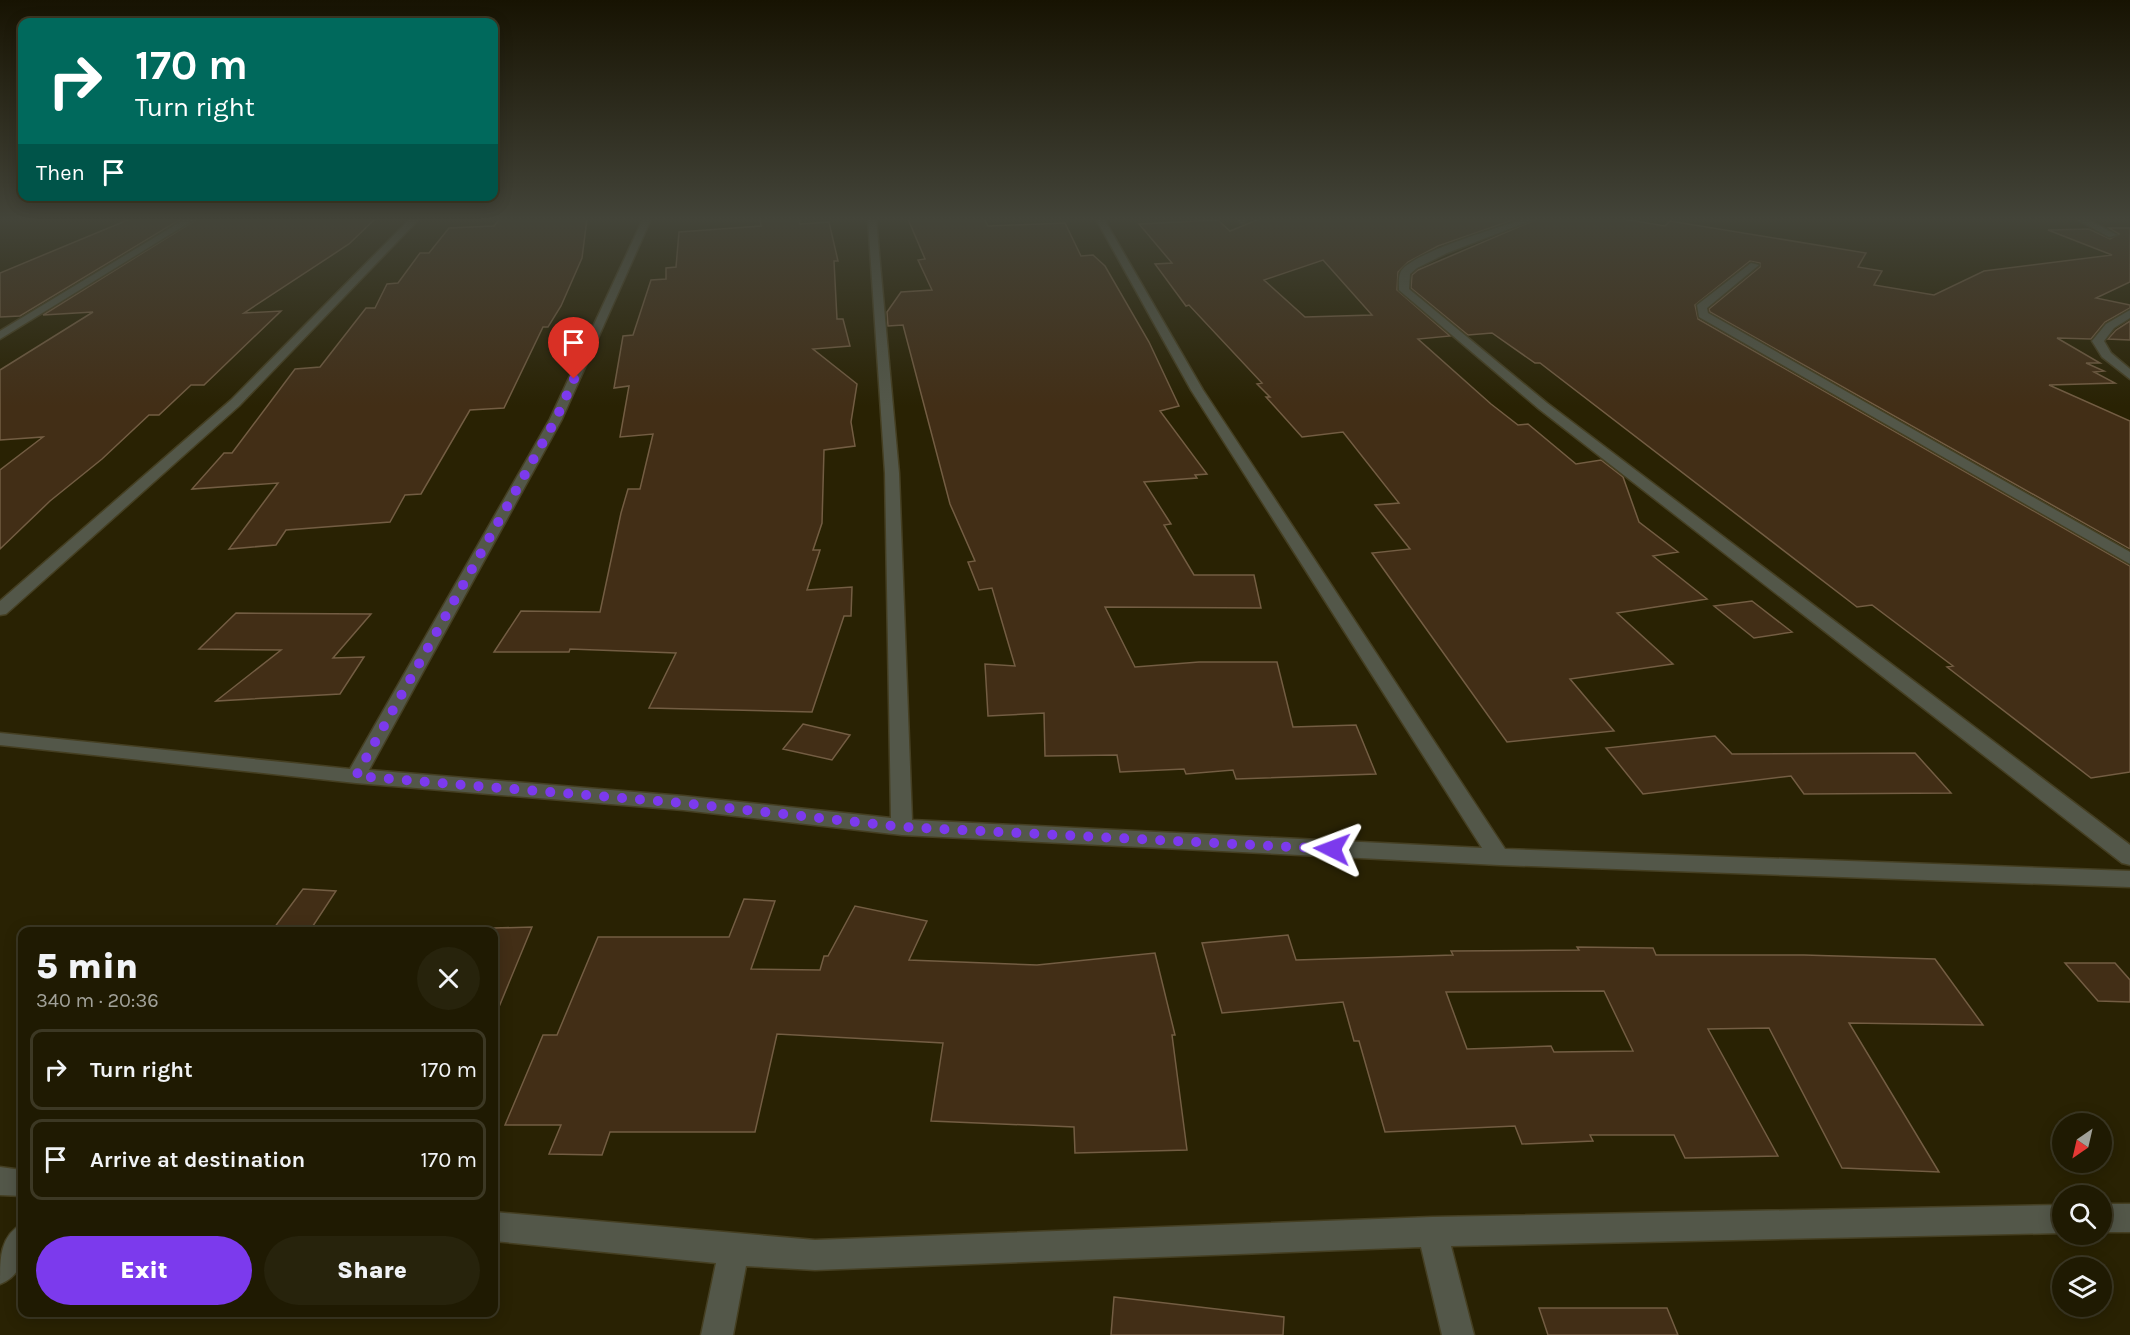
<!DOCTYPE html>
<meta charset="utf-8">
<style>
:root{--surface:#1f1a02;--page:#27230c;--text:#f1f3f6;--muted:#a1a199;--line:#3c3824;--accent:#7c3aed}
body{margin:0;font-family:Karla,sans-serif;background:var(--page);color:var(--text);height:100vh;display:flex;flex-direction:column;font-size:22px;white-space:nowrap}
*{box-sizing:border-box;margin:0}
p{font-size:20px;color:var(--muted)}
.icon{flex:none;width:33px;height:33px;fill:none;stroke:currentColor;stroke-width:2;stroke-linecap:round;stroke-linejoin:round}
.map{position:relative;flex:1;overflow:hidden}
.side{position:absolute;left:18px;top:927px;width:480px;height:390px;display:flex;flex-direction:column;background:var(--surface);border-radius:12px;box-shadow:0 3px 15px #0003,0 0 0 2px var(--line)}
.side>*{flex:none}
.guide{position:absolute;left:18px;top:18px;width:480px;height:183px;border-radius:12px;box-shadow:0 3px 15px #0003,0 0 0 2px var(--line);background:#00695c;color:#fff;overflow:hidden}
.needle{width:39px;rotate:214deg}
.fabs{position:absolute;left:2052px;top:1113px;display:grid;gap:12px}
.fabs a{display:grid;place-items:center;width:60px;height:60px;border-radius:50%;background:var(--surface);box-shadow:0 3px 15px #0003,0 0 0 2px var(--line);font-size:30px}
.pin{position:absolute;display:grid;place-items:center;width:51px;height:51px;color:#fff;margin:-62px -26px;border-radius:50% 50% 50% 0;rotate:-45deg;box-shadow:0 0 6px #0007}
.pin .icon{rotate:45deg}
.me{position:absolute;width:66px;margin:-33px;rotate:273deg;stroke-linejoin:round;filter:drop-shadow(0 0 4px #0008)}
.turn{display:flex;align-items:center;gap:21px;height:126px;padding:0 18px;font-size:27px}
.turn .icon{width:78px;height:78px;stroke-width:2.5}
.turn b{display:block;font-size:42px;line-height:51px}
.then{display:flex;align-items:center;height:57px;padding:0 18px;background:#0003;gap:12px;font-size:22px}
.round{display:grid;place-items:center;flex:none;width:63px;height:63px;border-radius:32px;background:var(--page)}
.summary{display:flex;align-items:center;justify-content:space-between;height:102px;padding:0 18px}
h1{font-size:36px;font-weight:800;line-height:45px}
.button{display:flex;gap:12px;margin-top:auto;padding:12px 18px}
.button a{flex:1;height:69px;border-radius:36px;background:var(--accent);color:#fff;font-size:24px;font-weight:800;line-height:69px;text-align:center}
.button a+a{background:var(--page);color:var(--text)}
ul{padding:0;list-style:none}
li{display:flex;align-items:center;gap:18px;height:81px;margin:0 12px 9px;padding:0 6px;border:3px solid var(--line);border-radius:12px}
li div{flex:1}
li b{display:block;font-size:22px}
li em{font-style:normal}
.map>svg:first-child{display:block}
</style>
<div class="map">
<svg width="2130" height="1335" viewBox="0 0 2130 1335">
<rect width="100%" height="100%" fill="#292203"/>
<path fill="#422e16" stroke="#735d43" stroke-width="1.5" fill-rule="evenodd" d="M 130,219 L 181,219 L 20,316 L 0,317 L 0,273 Z
M 197,219 L 375,219 L 349,244 L 244,313 L 281,311 L 204,385 L 191,385 L 159,415 L 149,415 L 102,459 L 50,501 L 0,549 L 0,470 L 43,437 L 0,440 L 0,370 L 93,312 L 43,315 Z
M 500,219 L 587,219 L 582,258 L 561,306 L 548,327 L 543,327 L 504,408 L 470,410 L 421,494 L 405,495 L 390,522 L 286,530 L 276,545 L 229,549 L 278,483 L 192,489 L 224,453 L 232,453 L 295,369 L 320,367 L 366,308 L 375,308 L 387,284 L 398,283 L 420,253 L 429,253 L 449,228 L 494,226 Z
M 760,219 L 799,219 L 800,224 L 829,222 L 838,261 L 834,261 L 837,319 L 843,319 L 850,346 L 813,349 L 857,384 L 851,422 L 855,446 L 824,450 L 822,523 L 813,550 L 820,550 L 807,590 L 852,587 L 851,616 L 844,616 L 812,712 L 649,708 L 676,653 L 570,649 L 569,652 L 494,652 L 521,611 L 600,612 L 621,513 L 628,489 L 640,489 L 653,434 L 620,437 L 629,386 L 614,388 L 623,336 L 633,335 L 651,280 L 666,279 L 666,268 L 676,267 L 679,232 L 761,226 Z
M 908,219 L 984,219 L 988,226 L 1065,223 L 1081,256 L 1093,255 L 1105,266 L 1149,342 L 1179,406 L 1160,411 L 1207,474 L 1195,475 L 1197,478 L 1144,482 L 1171,524 L 1164,525 L 1194,575 L 1254,575 L 1261,608 L 1105,607 L 1135,667 L 1199,662 L 1277,662 L 1293,727 L 1356,725 L 1376,774 L 1236,779 L 1233,770 L 1186,774 L 1184,769 L 1120,772 L 1117,755 L 1045,756 L 1044,713 L 988,716 L 985,664 L 1015,666 L 992,588 L 979,590 L 968,562 L 975,561 L 950,504 L 903,325 L 888,326 L 887,312 L 901,292 L 932,290 L 918,260 L 925,259 Z
M 1259,219 L 1516,219 L 1438,246 L 1408,262 L 1398,272 L 1397,290 L 1450,336 L 1418,339 L 1491,404 L 1518,425 L 1528,424 L 1576,464 L 1601,460 L 1623,477 L 1639,522 L 1678,552 L 1653,556 L 1707,599 L 1617,613 L 1673,664 L 1570,679 L 1614,731 L 1507,742 L 1372,553 L 1410,549 L 1375,505 L 1399,503 L 1343,432 L 1302,437 L 1266,397 L 1270,397 L 1257,384 L 1262,383 L 1189,305 L 1186,306 L 1155,264 L 1172,263 L 1139,224 L 1218,220 L 1230,231 ZM 1323,260 L 1372,315 L 1305,317 L 1264,280 Z
M 1537,219 L 1623,219 L 1665,226 L 1670,221 L 1866,253 L 1858,267 L 1882,271 L 1874,285 L 1934,295 L 1984,271 L 2112,255 L 2048,230 L 2089,229 L 2110,239 L 2119,234 L 2109,228 L 2130,228 L 2130,282 L 2096,298 L 2130,305 L 2130,308 L 2105,322 L 2091,339 L 2057,338 L 2100,363 L 2086,363 L 2104,371 L 2094,372 L 2115,383 L 2049,385 L 2130,421 L 2130,549 L 1710,312 L 1709,309 L 1760,267 L 1760,263 L 1750,261 L 1695,305 L 1698,319 L 2130,566 L 2130,772 L 2091,778 L 1947,667 L 1953,666 L 1872,605 L 1857,607 L 1540,363 L 1535,363 L 1492,333 L 1468,335 L 1411,288 L 1412,275 L 1418,270 Z
M 2130,321 L 2130,340 L 2108,339 L 2116,330 Z
M 1752,601 L 1792,632 L 1754,638 L 1714,606 Z
M 236,613 L 371,614 L 333,658 L 364,657 L 340,694 L 216,701 L 281,650 L 199,649 Z
M 803,724 L 850,735 L 832,760 L 783,749 Z
M 1715,736 L 1732,754 L 1915,753 L 1951,793 L 1804,794 L 1791,776 L 1643,794 L 1606,748 Z
M 303,889 L 336,891 L 309,932 L 271,932 Z
M 744,899 L 775,901 L 751,969 L 820,970 L 824,956 L 828,956 L 855,906 L 927,921 L 909,960 L 1037,965 L 1155,953 L 1175,1035 L 1172,1035 L 1187,1150 L 1075,1153 L 1074,1127 L 931,1121 L 943,1043 L 777,1034 L 755,1132 L 610,1132 L 602,1155 L 549,1154 L 561,1125 L 505,1125 L 543,1035 L 557,1035 L 598,937 L 729,937 Z
M 532,927 L 494,1019 L 494,928 Z
M 1288,935 L 1296,960 L 1453,955 L 1451,951 L 1579,950 L 1577,947 L 1653,948 L 1656,955 L 1804,955 L 1935,959 L 1983,1025 L 1849,1023 L 1939,1172 L 1842,1168 L 1769,1028 L 1708,1029 L 1778,1156 L 1685,1158 L 1674,1135 L 1590,1135 L 1593,1141 L 1522,1144 L 1515,1126 L 1385,1132 L 1359,1041 L 1354,1041 L 1343,1002 L 1222,1013 L 1202,943 ZM 1604,991 L 1633,1051 L 1554,1052 L 1551,1046 L 1467,1049 L 1446,992 Z
M 2065,963 L 2115,963 L 2130,980 L 2130,1002 L 2098,1001 Z
M 1114,1297 L 1284,1317 L 1283,1335 L 1111,1335 Z
M 1539,1308 L 1667,1308 L 1678,1335 L 1548,1335 Z"/>
<g fill="none" stroke-linecap="round" stroke-linejoin="round">
<g stroke="#453f22" stroke-width="3">
<path id="street" d="M 185,219 L 195,219 L 0,339 L 0,331 Z
M 410,219 L 419,219 L 239,406 L 6,614 L 0,615 L 0,601 L 231,400 Z
M 643,219 L 651,219 L 562,419 L 369,770 L 683,796 L 891,818 L 885,473 L 868,219 L 876,219 L 899,473 L 912,820 L 1482,848 L 1191,390 L 1096,219 L 1104,219 L 1203,390 L 1505,849 L 2130,871 L 2130,887 L 1499,865 L 902,835 L 683,810 L 356,783 L 0,745 L 0,733 L 350,769 L 550,419 Z
M 1239,219 L 1248,219 L 1242,224 L 1238,221 Z
M 1523,219 L 1535,219 L 1447,253 L 1417,268 L 1410,274 L 1409,289 L 1547,403 L 2130,845 L 2130,865 L 2122,863 L 1539,409 L 1399,290 C 1399,284 1398,277 1401,271 C 1414,252 1498,228 1523,219 Z
M 2076,219 L 2087,219 L 2117,235 L 2109,237 Z
M 1751,263 L 1759,265 L 1707,308 L 1708,313 L 2130,552 L 2130,564 L 1699,317 L 1697,305 Z
M 2130,310 L 2130,318 L 2114,328 L 2104,341 L 2111,353 L 2130,369 L 2130,379 L 2102,357 L 2092,341 L 2106,324 Z
M 0,1167 L 22,1170 L 22,1196 L 0,1195 Z
M 2102,1204 L 2130,1204 L 2130,1232 L 2102,1232 Z
M 2062,1205 L 2062,1233 L 1451,1246 L 1474,1335 L 1442,1335 L 1421,1247 L 815,1270 L 746,1266 L 733,1335 L 701,1335 L 716,1263 L 494,1241 L 494,1212 L 815,1240 L 1432,1217 Z
M 22,1224 C 25,1248 26,1274 0,1284 C 0,1258 0,1236 22,1224 Z"/>
</g>
<use href="#street" fill="#535749" fill-rule="evenodd"/>
</g>
<linearGradient id="sky" x2="0" y2="1"><stop stop-color="#171302"/><stop offset="0.54" stop-color="#434439"/><stop offset="1" stop-color="#434439" stop-opacity="0"/></linearGradient>
<rect width="2130" height="406" fill="url(#sky)"/>
<g fill="none" stroke-linecap="round" stroke-linejoin="round">
<path stroke="#7c3aed" stroke-width="10" stroke-dasharray="0 18" d="M 574,379 L 556,419 L 356,776 L 682,803 L 902,827 L 1332,849"/>
</g>
</svg>
<div class="fabs">
<a><svg class="needle" viewBox="-14 -14 28 28"><path d="M0-13l5 13h-10z" fill="#e53935"/><path d="M0 13l5-13h-10z" fill="#a1a199"/></svg></a>
<a><svg class="icon" aria-label="search" viewBox="0 0 24 24"><circle cx="10" cy="10" r="6"/><path d="M15 15l6 6"/></svg></a>
<a><svg class="icon" aria-label="layers" viewBox="0 0 24 24"><path d="M12 4l9 5-9 5-9-5zM3 14l9 5 9-5"/></svg></a>
</div>
<div class="pin" style="left:574px;top:379px;background:#d93025"><svg class="icon" aria-label="arrive" viewBox="0 0 24 24"><path d="M6 21V4h12l-3 4 3 4H6"/></svg></div>
<svg class="me" style="left:1332px;top:849px" viewBox="-20 -20 40 40"><path d="M0-17L14 15 0 8-14 15z" fill="#7c3aed" stroke="#fff" stroke-width="4"/></svg>
<div class="guide">
<div class="turn"><svg class="icon" aria-label="right" viewBox="0 0 24 24"><path d="M7 20v-9h11M14 6l5 5-5 5"/></svg><div><b>170 m</b>Turn right</div></div>
<div class="then">Then<svg class="icon" aria-label="arrive" viewBox="0 0 24 24"><path d="M6 21V4h12l-3 4 3 4H6"/></svg></div>
</div>
<section class="side">
<div class="summary"><div><h1>5 min</h1><p>340 m · 20:36</p></div><a class="round"><svg class="icon" aria-label="close" viewBox="0 0 24 24"><path d="M6 6l12 12M18 6L6 18"/></svg></a></div>
<ul>
<li><svg class="icon" aria-label="right" viewBox="0 0 24 24"><path d="M7 20v-9h11M14 6l5 5-5 5"/></svg><div><b>Turn right</b></div><em>170 m</em></li>
<li><svg class="icon" aria-label="arrive" viewBox="0 0 24 24"><path d="M6 21V4h12l-3 4 3 4H6"/></svg><div><b>Arrive at destination</b></div><em>170 m</em></li>
</ul>
<div class="button"><a>Exit</a><a>Share</a></div>
</section>
</div>
